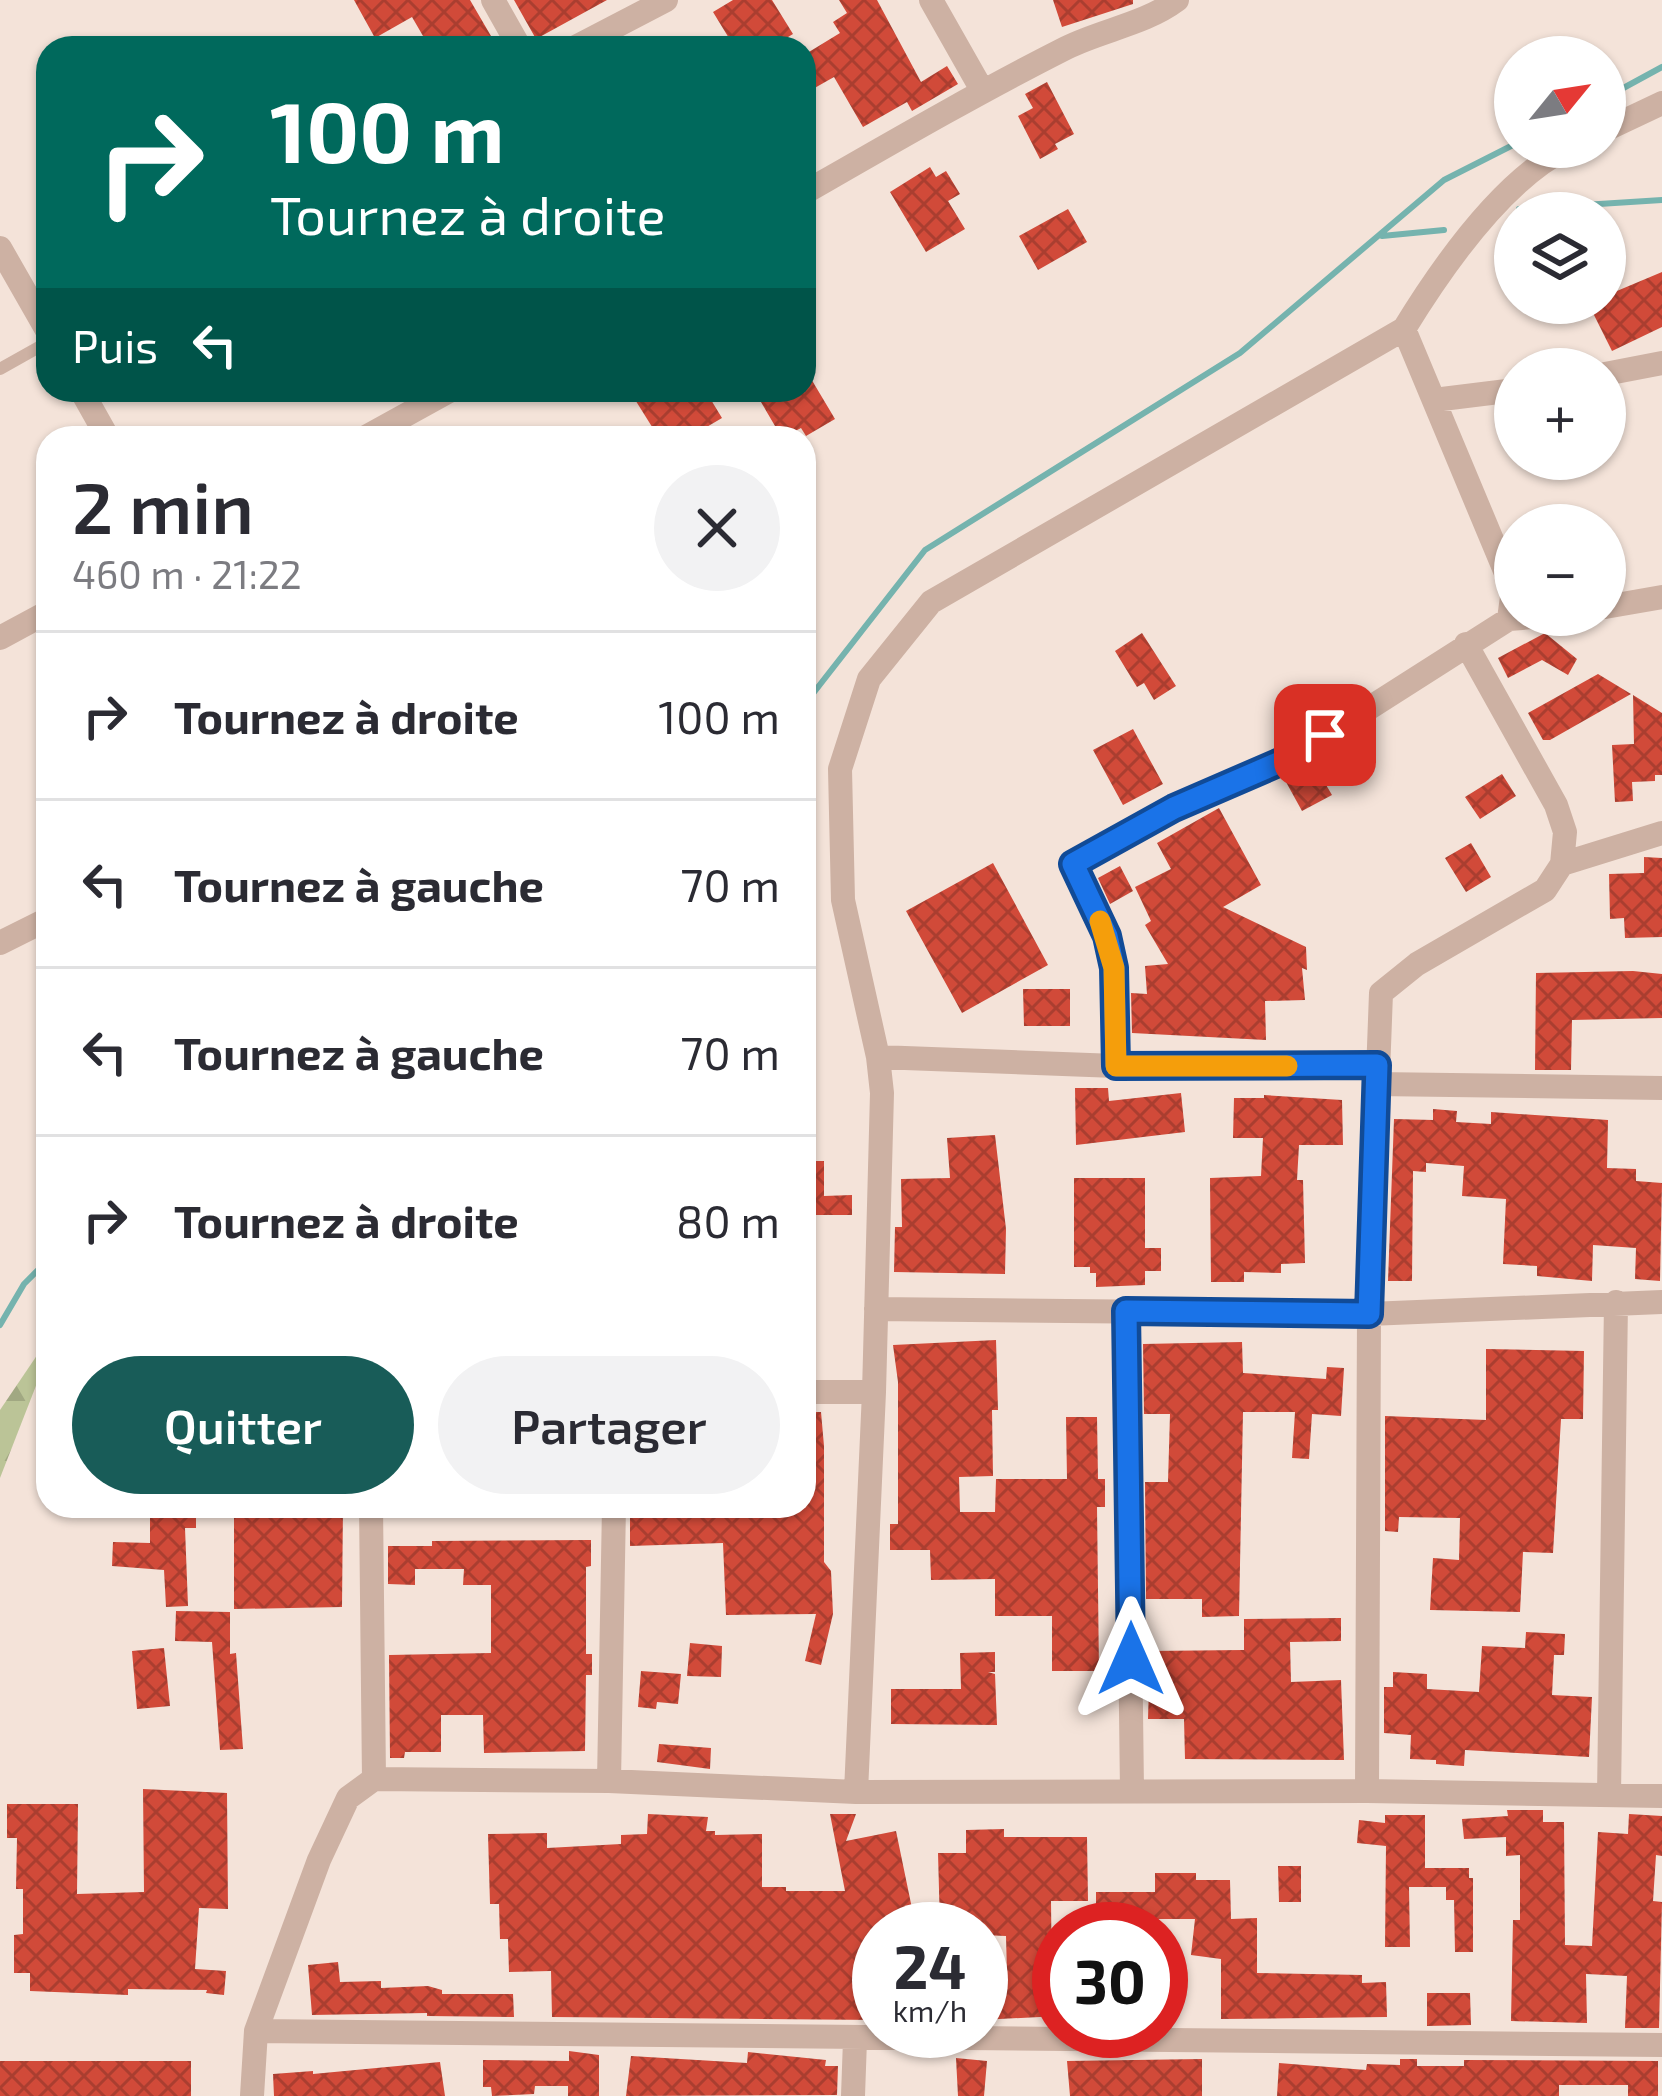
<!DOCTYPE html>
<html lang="fr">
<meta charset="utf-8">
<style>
:root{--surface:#fff;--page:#f2f2f3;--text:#2b2b33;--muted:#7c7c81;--line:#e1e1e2;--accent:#185c58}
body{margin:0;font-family:"Exo 2",sans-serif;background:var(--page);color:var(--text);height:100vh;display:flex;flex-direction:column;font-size:45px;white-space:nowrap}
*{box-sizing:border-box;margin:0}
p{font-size:39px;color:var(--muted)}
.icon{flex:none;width:66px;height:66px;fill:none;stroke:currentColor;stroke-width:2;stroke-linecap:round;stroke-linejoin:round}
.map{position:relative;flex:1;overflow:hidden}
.side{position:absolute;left:36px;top:426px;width:780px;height:1092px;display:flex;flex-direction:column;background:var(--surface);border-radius:36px;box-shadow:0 3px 9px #0004}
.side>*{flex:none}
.banner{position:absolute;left:36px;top:36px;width:780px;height:366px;border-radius:36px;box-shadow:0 3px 9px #0004;background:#00695c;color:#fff;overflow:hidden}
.needle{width:78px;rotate:60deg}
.controls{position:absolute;left:1494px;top:36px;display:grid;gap:24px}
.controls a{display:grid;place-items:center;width:132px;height:132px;border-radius:50%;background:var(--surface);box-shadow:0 3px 9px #0004;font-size:60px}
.speed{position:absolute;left:852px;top:1902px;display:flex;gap:24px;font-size:60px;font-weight:700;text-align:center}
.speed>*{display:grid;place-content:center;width:156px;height:156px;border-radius:50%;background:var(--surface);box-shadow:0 3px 9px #0004;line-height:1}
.speed small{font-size:30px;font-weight:400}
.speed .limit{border:18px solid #d22;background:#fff;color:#111}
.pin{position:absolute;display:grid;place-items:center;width:102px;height:102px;color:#fff;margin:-51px;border-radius:24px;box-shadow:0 6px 18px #0006}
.me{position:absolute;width:132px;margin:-66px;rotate:0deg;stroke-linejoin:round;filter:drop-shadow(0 0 9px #0008)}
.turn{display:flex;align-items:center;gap:42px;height:252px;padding:0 36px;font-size:54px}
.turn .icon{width:156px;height:156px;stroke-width:2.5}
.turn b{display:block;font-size:84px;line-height:102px}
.then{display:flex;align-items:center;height:114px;padding:0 36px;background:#0003;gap:24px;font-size:45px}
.round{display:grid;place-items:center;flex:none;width:126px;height:126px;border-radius:63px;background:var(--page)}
.summary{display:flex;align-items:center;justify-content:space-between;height:204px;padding:0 36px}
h1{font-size:72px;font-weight:600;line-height:90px}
.cta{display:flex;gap:24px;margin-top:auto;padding:24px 36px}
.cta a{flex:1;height:138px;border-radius:72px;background:var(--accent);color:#fff;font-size:48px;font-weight:600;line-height:138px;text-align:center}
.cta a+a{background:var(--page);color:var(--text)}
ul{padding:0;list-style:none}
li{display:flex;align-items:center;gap:36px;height:168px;padding:0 36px;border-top:3px solid var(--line)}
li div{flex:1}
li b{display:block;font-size:45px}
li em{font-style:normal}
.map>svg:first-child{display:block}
</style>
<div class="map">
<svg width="1662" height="2096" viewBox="0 0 1662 2096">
<defs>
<pattern id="forest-firs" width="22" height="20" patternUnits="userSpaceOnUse" patternTransform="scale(3)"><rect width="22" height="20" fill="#bbc497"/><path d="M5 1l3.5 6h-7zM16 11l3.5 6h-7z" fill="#a1a882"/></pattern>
<pattern id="building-cross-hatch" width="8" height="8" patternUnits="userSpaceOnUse" patternTransform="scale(3)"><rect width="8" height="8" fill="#d14a39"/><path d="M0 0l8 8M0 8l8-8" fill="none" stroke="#aa3e30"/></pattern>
</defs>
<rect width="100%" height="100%" fill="#f4e3d9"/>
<path fill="url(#forest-firs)" d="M 48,1339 L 48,1355 L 0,1478 L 0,1410 Z"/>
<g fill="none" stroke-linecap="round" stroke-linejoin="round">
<path stroke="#75b3ae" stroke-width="6" d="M 1605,98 L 1662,67
M 1519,209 L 1662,200
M 1382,236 L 1444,230
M 804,705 L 925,550 L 1240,353 L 1444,180 L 1515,144
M 0,1325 L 24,1284 L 48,1260"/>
</g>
<path fill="url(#building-cross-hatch)" d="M 354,0 L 470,0 L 498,48 L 430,48 L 412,17 L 375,38 Z
M 514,0 L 607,0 L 536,39 Z
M 733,0 L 772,0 L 793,34 L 770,48 L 735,48 L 713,12 Z
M 839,0 L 877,0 L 921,82 L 947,66 L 958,84 L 912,111 L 907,102 L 863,127 L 834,77 L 804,94 L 804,55 L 840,33 L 833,22 L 847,13 Z
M 1053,0 L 1133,0 L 1133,4 L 1062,27 Z
M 1047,82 L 1074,134 L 1055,144 L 1058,149 L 1040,159 L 1018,116 L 1033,108 L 1025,94 Z
M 930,167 L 936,177 L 946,171 L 960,194 L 948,201 L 965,229 L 926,252 L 890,192 Z
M 1068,209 L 1087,242 L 1038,270 L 1019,236 Z
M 1662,272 L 1662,327 L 1612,351 L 1588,303 L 1605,303 L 1605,296 Z
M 804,367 L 835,419 L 806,436 L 801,428 L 782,438 L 754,390 L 804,390 Z
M 629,390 L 675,390 L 679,397 L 691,390 L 705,390 L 722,418 L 688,438 L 659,438 Z
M 1142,633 L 1176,686 L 1154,700 L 1144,683 L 1137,687 L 1115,651 Z
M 1545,633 L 1577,659 L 1568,675 L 1542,660 L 1508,678 L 1498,658 Z
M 1598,674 L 1631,694 L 1550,740 L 1543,740 L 1528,713 Z
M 1633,695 L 1662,713 L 1662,775 L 1655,775 L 1655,781 L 1632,782 L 1633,801 L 1615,802 L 1612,745 L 1634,744 Z
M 1133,729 L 1163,784 L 1123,805 L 1093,750 Z
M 1315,766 L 1332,795 L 1302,811 L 1286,782 Z
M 1502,774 L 1516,796 L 1480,819 L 1465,797 Z
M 1219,808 L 1261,885 L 1223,907 L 1306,947 L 1307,970 L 1302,968 L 1305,1000 L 1265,1001 L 1266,1040 L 1132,1033 L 1131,993 L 1147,994 L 1145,966 L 1168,964 L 1145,925 L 1151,921 L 1135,887 L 1171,869 L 1157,843 Z
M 1471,843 L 1491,877 L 1466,892 L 1445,858 Z
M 1644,857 L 1662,858 L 1662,937 L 1625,938 L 1624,918 L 1610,919 L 1609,874 L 1644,873 Z
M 993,863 L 1048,965 L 962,1013 L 906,911 Z
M 1120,866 L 1133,891 L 1110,904 L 1098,878 Z
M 1633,971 L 1662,974 L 1662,1018 L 1572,1020 L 1571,1070 L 1535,1070 L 1536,973 Z
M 1023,989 L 1070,989 L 1070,1026 L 1024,1026 Z
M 1075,1088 L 1108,1088 L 1109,1101 L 1181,1093 L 1185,1132 L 1076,1145 Z
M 1264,1095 L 1342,1100 L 1343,1145 L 1299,1145 L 1297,1180 L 1303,1180 L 1305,1263 L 1281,1264 L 1281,1273 L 1244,1272 L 1244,1282 L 1211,1282 L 1210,1178 L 1261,1176 L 1263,1138 L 1233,1138 L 1234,1098 L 1264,1098 Z
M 1433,1109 L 1457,1111 L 1456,1122 L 1491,1124 L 1491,1112 L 1608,1120 L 1607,1168 L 1636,1169 L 1636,1181 L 1662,1183 L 1660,1281 L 1635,1279 L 1636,1248 L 1593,1245 L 1592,1281 L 1537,1276 L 1537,1266 L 1503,1264 L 1506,1199 L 1462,1196 L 1464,1166 L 1426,1163 L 1426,1172 L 1413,1171 L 1412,1281 L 1388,1281 L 1394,1119 L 1433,1120 Z
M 995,1135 L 1006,1229 L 1005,1274 L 894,1272 L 895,1227 L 902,1227 L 901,1179 L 950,1178 L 947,1138 Z
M 804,1161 L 824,1161 L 824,1196 L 852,1195 L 852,1215 L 804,1215 Z
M 1074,1178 L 1145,1178 L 1145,1248 L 1161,1248 L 1161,1271 L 1145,1271 L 1145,1285 L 1096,1287 L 1096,1273 L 1090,1273 L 1090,1267 L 1074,1267 Z
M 996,1340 L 998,1410 L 992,1410 L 993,1476 L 959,1477 L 960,1512 L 995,1512 L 996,1479 L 1067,1479 L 1066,1417 L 1097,1417 L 1098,1479 L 1105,1479 L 1105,1507 L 1097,1507 L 1099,1671 L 1052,1671 L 1052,1616 L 995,1616 L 995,1579 L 931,1580 L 930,1550 L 890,1550 L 890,1524 L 898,1524 L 898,1382 L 893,1345 Z
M 1242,1342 L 1243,1373 L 1326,1379 L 1327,1367 L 1344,1368 L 1341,1416 L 1312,1414 L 1309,1459 L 1292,1458 L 1295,1412 L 1243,1412 L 1239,1616 L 1202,1617 L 1202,1599 L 1146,1599 L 1145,1482 L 1168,1482 L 1170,1414 L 1144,1414 L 1143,1344 Z
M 1486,1349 L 1584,1351 L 1583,1419 L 1561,1419 L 1553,1553 L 1523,1552 L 1520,1612 L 1430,1610 L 1433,1558 L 1459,1560 L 1460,1518 L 1399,1517 L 1398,1532 L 1385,1531 L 1385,1416 L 1486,1420 Z
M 804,1412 L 821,1412 L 824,1446 L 824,1562 L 831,1571 L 833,1614 L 821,1665 L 805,1661 L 816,1614 L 726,1615 L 723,1543 L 630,1546 L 630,1506 L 804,1506 Z
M 234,1506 L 343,1506 L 342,1607 L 234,1609 Z
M 150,1507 L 196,1507 L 196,1528 L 185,1528 L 188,1606 L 166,1607 L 164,1570 L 112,1566 L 113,1542 L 150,1543 Z
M 591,1540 L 591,1566 L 586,1567 L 586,1654 L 592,1654 L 592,1675 L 586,1675 L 585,1751 L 484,1753 L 483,1715 L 441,1715 L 441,1752 L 405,1752 L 404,1758 L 390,1758 L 389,1655 L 491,1653 L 491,1585 L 463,1585 L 464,1569 L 415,1569 L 415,1585 L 388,1584 L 388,1546 L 432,1546 L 432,1541 Z
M 176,1611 L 230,1612 L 230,1654 L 236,1653 L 243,1749 L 220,1750 L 212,1642 L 175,1641 Z
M 1341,1618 L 1341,1641 L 1290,1642 L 1291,1682 L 1341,1680 L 1344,1760 L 1185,1759 L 1184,1719 L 1148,1719 L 1150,1651 L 1244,1650 L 1244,1619 Z
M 1526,1632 L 1565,1634 L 1564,1655 L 1554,1655 L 1552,1695 L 1592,1697 L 1589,1757 L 1465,1750 L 1464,1766 L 1436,1764 L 1436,1760 L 1410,1759 L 1411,1735 L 1384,1733 L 1384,1687 L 1393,1687 L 1393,1672 L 1427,1674 L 1427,1689 L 1479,1692 L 1482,1646 L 1525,1648 Z
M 690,1643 L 722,1646 L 721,1677 L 687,1676 Z
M 164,1648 L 170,1706 L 137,1709 L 132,1651 Z
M 995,1652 L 995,1672 L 988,1672 L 995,1674 L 997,1725 L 891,1724 L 891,1689 L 961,1689 L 960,1653 Z
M 641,1671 L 681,1674 L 678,1704 L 657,1702 L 656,1709 L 638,1707 Z
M 659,1744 L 711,1748 L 710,1769 L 657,1762 Z
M 143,1789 L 227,1793 L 228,1909 L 199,1908 L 195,1969 L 226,1971 L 224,1995 L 206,1993 L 207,1990 L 128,1989 L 128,1995 L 30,1991 L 30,1973 L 14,1973 L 14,1935 L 23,1934 L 23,1889 L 16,1889 L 17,1838 L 7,1838 L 7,1804 L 78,1804 L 77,1894 L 144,1892 Z
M 1507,1810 L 1543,1810 L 1543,1822 L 1564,1822 L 1565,1945 L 1592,1946 L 1598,1832 L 1628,1834 L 1629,1814 L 1662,1816 L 1662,1856 L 1656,1855 L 1653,1901 L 1662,1902 L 1659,2028 L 1625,2028 L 1627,1976 L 1586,1974 L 1587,2023 L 1511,2021 L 1513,1920 L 1520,1920 L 1520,1855 L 1506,1856 L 1506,1837 L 1464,1839 L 1462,1819 L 1508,1816 Z
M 648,1814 L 708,1817 L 706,1831 L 715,1831 L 715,1835 L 762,1834 L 762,1887 L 786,1887 L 786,1891 L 845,1891 L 830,1814 L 856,1814 L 846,1841 L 896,1831 L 915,1923 L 904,1922 L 905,1929 L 879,1929 L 879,2020 L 552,2017 L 551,1971 L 509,1972 L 508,1939 L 500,1939 L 499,1904 L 490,1904 L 488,1834 L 547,1833 L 547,1848 L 621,1844 L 621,1835 L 647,1834 Z
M 1385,1815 L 1425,1815 L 1425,1868 L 1469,1868 L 1469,1878 L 1473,1878 L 1473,1952 L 1455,1952 L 1454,1900 L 1446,1900 L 1446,1887 L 1409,1887 L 1410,1947 L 1385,1947 L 1386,1846 L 1357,1843 L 1359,1820 L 1385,1823 Z
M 1004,1829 L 1004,1837 L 1087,1837 L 1088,1901 L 1051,1901 L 1052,1988 L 1059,1988 L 1059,2016 L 981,2020 L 981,1974 L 1007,1974 L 1006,1936 L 981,1935 L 977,1925 L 940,1926 L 938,1853 L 966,1853 L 966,1830 Z
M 1278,1866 L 1301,1866 L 1301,1902 L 1279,1902 Z
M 1155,1873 L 1196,1873 L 1196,1880 L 1230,1880 L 1231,1919 L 1257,1918 L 1257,1973 L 1362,1975 L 1362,1983 L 1386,1982 L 1387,2017 L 1221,2019 L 1221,1959 L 1191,1955 L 1195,1919 L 1149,1919 L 1149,1929 L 1096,1929 L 1096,1892 L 1155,1892 Z
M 338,1962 L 340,1982 L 381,1981 L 381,1988 L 428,1986 L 442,1990 L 442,1994 L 513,1994 L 514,2017 L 427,2016 L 427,2013 L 312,2015 L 308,1965 Z
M 1427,1993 L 1470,1993 L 1471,2025 L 1427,2026 Z
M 569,2051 L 599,2055 L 599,2096 L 568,2096 L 568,2086 L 535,2086 L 534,2094 L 492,2096 L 491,2087 L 483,2087 L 483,2060 L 569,2061 Z
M 748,2052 L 826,2060 L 825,2066 L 838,2066 L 837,2095 L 626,2096 L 631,2056 L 747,2063 Z
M 956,2058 L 987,2061 L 984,2096 L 958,2096 Z
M 1202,2059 L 1202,2096 L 1070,2096 L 1067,2061 Z
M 1400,2059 L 1417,2059 L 1417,2066 L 1464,2066 L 1464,2060 L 1658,2061 L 1658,2096 L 1628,2096 L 1628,2085 L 1559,2085 L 1559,2096 L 1277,2096 L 1279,2063 L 1366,2070 L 1367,2064 L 1400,2065 Z
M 0,2061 L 191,2061 L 191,2096 L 0,2096 Z
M 440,2062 L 445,2096 L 274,2096 L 273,2074 L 313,2071 L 313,2074 Z"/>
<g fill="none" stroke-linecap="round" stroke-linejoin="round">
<path stroke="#cdb1a3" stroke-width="12" d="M 0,369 L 48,342"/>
<path stroke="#cdb1a3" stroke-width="24" d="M 493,0 L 520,48
M 931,0 L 982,90
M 574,48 L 666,0
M 1605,130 L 1662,103
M 804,193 C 891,143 977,93 1066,48 C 1102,30 1145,24 1177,0
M 0,248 L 48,332
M 1605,374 L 1662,363
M 81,390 L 108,438
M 1434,400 L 1515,390
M 364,438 L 451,390
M 1605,607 L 1662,597
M 1509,619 L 1558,615
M 0,638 L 48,612
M 1562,864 L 1662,833
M 0,943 L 48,919
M 878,1057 L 1116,1066 L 1377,1065
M 1116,1066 L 1114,968 L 1107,936 L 1073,864 L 1174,808 L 1294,756 L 1509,619 L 1513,590 L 1404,329
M 1376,1084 L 1662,1088
M 876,1309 L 1369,1314 L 1662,1302
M 1126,1311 L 1132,1791
M 804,1392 L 874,1392
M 371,1506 L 374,1779
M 609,1781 L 614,1506
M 1367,1791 L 1369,1314 L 1381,993 L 1417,964 L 1545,890 L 1562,864 L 1565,832 L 1556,805 L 1466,644
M 856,1792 L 874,1392 L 882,1093 L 878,1057 L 843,900 L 840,769 L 869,679 L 931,602 L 1404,329 C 1442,267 1503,179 1569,147
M 1609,1795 L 1616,1302
M 256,2031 L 1662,2045
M 252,2096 L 256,2031 L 319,1860 L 348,1798 L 374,1779 L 609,1781 L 856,1792 L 1367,1791 L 1662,1796
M 853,2096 L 855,2040"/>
</g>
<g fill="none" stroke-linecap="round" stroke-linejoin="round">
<g stroke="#114b97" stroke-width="30">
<path id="route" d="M 1131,1659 L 1126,1311 L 1369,1314 L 1377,1065 L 1116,1066 L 1114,968 L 1107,936 L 1073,864 L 1174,808 L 1294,756 L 1325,735"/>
</g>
<use href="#route" stroke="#1a73e8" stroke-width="21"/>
<path stroke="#f59e0b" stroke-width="21" d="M 1100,921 L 1114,968 L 1116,1066 L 1287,1066"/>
</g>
</svg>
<div class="controls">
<a><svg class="needle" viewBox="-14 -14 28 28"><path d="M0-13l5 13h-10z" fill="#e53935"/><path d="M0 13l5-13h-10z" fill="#7c7c81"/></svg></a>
<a><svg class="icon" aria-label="layers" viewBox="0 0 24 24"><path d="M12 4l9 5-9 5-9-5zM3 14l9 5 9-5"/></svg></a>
<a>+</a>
<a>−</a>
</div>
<div class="speed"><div>24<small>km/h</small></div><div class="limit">30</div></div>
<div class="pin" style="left:1325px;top:735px;background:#d93025"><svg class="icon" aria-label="arrive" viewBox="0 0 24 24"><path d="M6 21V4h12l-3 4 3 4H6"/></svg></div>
<svg class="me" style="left:1131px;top:1659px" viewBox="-20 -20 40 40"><path d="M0-17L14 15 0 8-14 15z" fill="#1a73e8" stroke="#fff" stroke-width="4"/></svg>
<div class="banner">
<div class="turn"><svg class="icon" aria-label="right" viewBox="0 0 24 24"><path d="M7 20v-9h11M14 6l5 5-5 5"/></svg><div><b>100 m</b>Tournez à droite</div></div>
<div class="then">Puis<svg class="icon" aria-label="left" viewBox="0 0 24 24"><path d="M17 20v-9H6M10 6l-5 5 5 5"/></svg></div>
</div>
<section class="side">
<div class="summary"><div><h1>2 min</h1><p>460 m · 21:22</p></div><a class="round"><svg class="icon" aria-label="close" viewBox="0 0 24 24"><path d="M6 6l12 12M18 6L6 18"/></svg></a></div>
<ul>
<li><svg class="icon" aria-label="right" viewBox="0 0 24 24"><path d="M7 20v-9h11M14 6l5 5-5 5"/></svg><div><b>Tournez à droite</b></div><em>100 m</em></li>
<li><svg class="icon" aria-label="left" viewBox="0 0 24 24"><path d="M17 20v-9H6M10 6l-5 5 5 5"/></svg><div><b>Tournez à gauche</b></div><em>70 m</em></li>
<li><svg class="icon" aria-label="left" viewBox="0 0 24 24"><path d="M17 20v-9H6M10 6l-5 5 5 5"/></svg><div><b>Tournez à gauche</b></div><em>70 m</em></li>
<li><svg class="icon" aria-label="right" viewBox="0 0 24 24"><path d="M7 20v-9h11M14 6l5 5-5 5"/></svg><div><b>Tournez à droite</b></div><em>80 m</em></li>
</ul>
<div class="cta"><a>Quitter</a><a>Partager</a></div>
</section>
</div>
